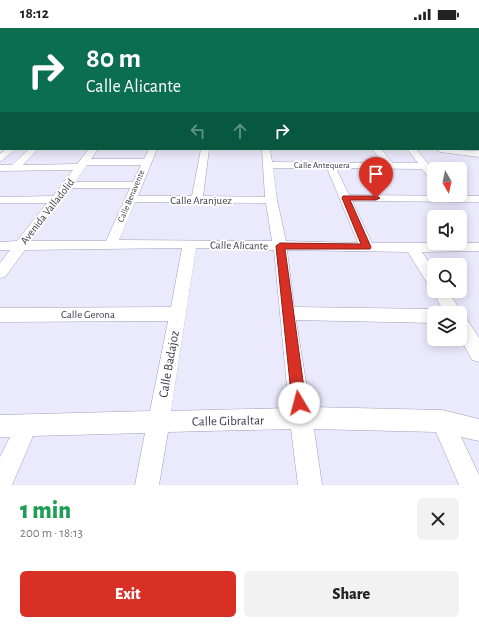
<!DOCTYPE html>
<meta charset="utf-8">
<style>
:root{--surface:#fff;--page:#f2f2f2;--text:#222;--muted:#767676;--accent:#d93025}
body{margin:0;font-family:"Alegreya Sans",sans-serif;background:var(--page);color:var(--text);height:100vh;display:flex;flex-direction:column;font-size:15px;white-space:nowrap}
*{box-sizing:border-box;margin:0}
p{font-size:13px;color:var(--muted)}
.icon{flex:none;width:22px;height:22px;fill:none;stroke:currentColor;stroke-width:2;stroke-linecap:round;stroke-linejoin:round}
.map{position:relative;height:457px;overflow:hidden}
.drawer{display:flex;flex-direction:column;background:var(--surface);flex:1}
.drawer>*{flex:none}
.guide{position:absolute;left:0px;top:0px;width:479px;height:122px;box-shadow:0 2px 10px #0003;background:#0b6e4f;color:#fff;overflow:hidden}
.needle{width:26px;rotate:171deg}
.tools{position:absolute;left:427px;top:134px;display:grid;gap:8px}
.tools a{display:grid;place-items:center;width:40px;height:40px;border-radius:6px;background:var(--surface);box-shadow:0 2px 10px #0003;font-size:20px}
.pin{position:absolute;display:grid;place-items:center;width:34px;height:34px;color:#fff;margin:-41px -17px;border-radius:50% 50% 50% 0;rotate:-45deg;box-shadow:0 0 4px #0007}
.pin .icon{rotate:45deg}
.me{position:absolute;width:44px;margin:-22px;rotate:352deg;stroke-linejoin:round;filter:drop-shadow(0 0 3px #0008)}
.turn{display:flex;align-items:center;gap:14px;height:84px;padding:0 20px;font-size:18px}
.turn .icon{width:52px;height:52px;stroke-width:2.5}
.turn b{display:block;font-size:28px;line-height:34px}
.lanes{display:flex;align-items:center;height:38px;padding:0 20px;background:#0003;justify-content:center;gap:20px;direction:ltr}
.lanes .off{opacity:.35}
.round{display:grid;place-items:center;flex:none;width:42px;height:42px;border-radius:6px;background:var(--page)}
.summary{display:flex;align-items:center;justify-content:space-between;height:68px;padding:0 20px}
h1{font-size:24px;font-weight:800;line-height:30px;color:#1e9e55}
.cta{display:flex;gap:8px;margin-top:auto;padding:8px 20px}
.cta a{flex:1;height:46px;border-radius:6px;background:var(--accent);color:#fff;font-size:16px;font-weight:800;line-height:46px;text-align:center}
.cta a+a{background:var(--page);color:var(--text)}
.status{display:flex;justify-content:space-between;align-items:center;height:28px;padding:0 20px;background:var(--surface);direction:ltr}
.status svg{height:11px;fill:currentColor}
.map>svg:first-child{display:block}
</style>
<div class="status"><b>18:12</b><svg viewBox="0 0 49 12"><path d="M0 12V9h3v3zM5 12V6h3v6zM10 12V3h3v9zM15 12V0h3v12zM26 1h20v11H26zM47 4h2v5h-2z"/></svg></div>
<div class="map">
<svg width="479" height="457" viewBox="0 0 479 457">
<rect width="100%" height="100%" fill="#ebe9fc"/>
<g fill="none" stroke-linecap="round" stroke-linejoin="round">
<g stroke="#a29ebb" stroke-width="1">
<path id="minor" d="M 478,75 L 479,75 L 479,79 L 478,79 Z
M 0,79 L 1,79 L 1,83 L 0,83 Z
M 478,92 L 479,92 L 479,96 L 478,96 Z
M 6,121 L 16,121 L 0,134 L 0,126 Z
M 29,121 L 38,121 L 23,137 L 77,136 L 89,121 L 98,121 L 91,131 L 144,131 L 149,121 L 157,121 L 138,168 L 192,168 L 201,121 L 209,121 L 203,168 L 265,169 L 262,121 L 270,121 L 272,134 L 383,135 L 372,121 L 381,121 L 393,135 L 418,135 L 407,121 L 416,121 L 434,143 L 434,152 L 430,151 L 422,141 L 336,140 L 349,167 L 479,168 L 479,174 L 352,173 L 372,215 L 479,215 L 479,223 L 422,224 L 434,242 L 434,260 L 429,258 L 408,224 L 287,222 L 294,279 L 434,281 L 441,285 L 434,285 L 434,295 L 296,292 L 310,379 L 442,382 L 479,391 L 479,413 L 461,409 L 479,447 L 479,457 L 459,457 L 436,404 L 314,401 L 322,457 L 298,457 L 291,401 L 168,404 L 159,457 L 135,457 L 145,405 L 33,408 L 12,457 L 0,457 L 0,429 L 10,409 L 0,409 L 0,387 L 150,383 L 168,293 L 0,294 L 0,280 L 171,279 L 182,220 L 25,222 L 5,249 L 0,250 L 0,235 L 10,222 L 0,222 L 0,214 L 17,213 L 47,175 L 0,175 L 0,169 L 53,168 L 73,142 L 0,143 L 0,137 L 12,137 ZM 87,137 L 141,137 L 133,154 L 75,154 ZM 273,140 L 327,140 L 358,215 L 286,213 L 277,172 ZM 70,160 L 130,160 L 106,213 L 31,213 ZM 135,174 L 266,175 L 272,213 L 119,212 ZM 196,220 L 274,222 L 289,380 L 171,383 Z
M 436,121 L 479,123 L 479,129 L 440,124 Z
M 434,260 L 434,263 L 448,263 L 462,285 L 461,288 L 466,290 L 479,310 L 479,334 L 472,332 L 460,310 L 460,285 L 445,285 L 432,263 Z"/>
</g>
<use href="#minor" fill="#fff" fill-rule="evenodd"/>
</g>
<linearGradient id="sky" x2="0" y2="1"><stop stop-color="#76bbe9"/><stop offset="0.52" stop-color="#f6f5fe"/><stop offset="1" stop-color="#f6f5fe" stop-opacity="0"/></linearGradient>
<rect width="479" height="132" fill="url(#sky)"/>
<path fill="#d93025" stroke="#8d1f18" d="M 343,168 L 376,168 L 380,170 L 376,172 L 350,172 L 371,219 L 370,221 L 285,221 L 306,375 L 304,380 L 299,382 L 294,380 L 292,375 L 276,218 L 280,215 L 361,216 L 342,170 Z"/>
<g text-anchor="middle" stroke-width="3.5" stroke-linejoin="round" paint-order="stroke">
<g font-size="9" fill="#3c3a46" stroke="#fff">
<text x="322" y="140">Calle Antequera</text>
<text transform="translate(131 168) rotate(-67)" y="3">Calle Benavente</text>
</g>
<g font-size="11" fill="#3c3a46" stroke="#fff">
<text x="201" y="176">Calle Aranjuez</text>
<text transform="translate(47 183) rotate(-52)" y="4">Avenida Valladolid</text>
<text transform="translate(239 217) rotate(1)" y="4">Calle Alicante</text>
<text x="88" y="290">Calle Gerona</text>
</g>
<g font-size="13" fill="#3c3a46" stroke="#fff">
<text transform="translate(168 336) rotate(-80)" y="5">Calle Badajoz</text>
<text transform="translate(228 392) rotate(-1)" y="5">Calle Gibraltar</text>
</g>
</g>
</svg>
<div class="tools">
<a><svg class="needle" viewBox="-14 -14 28 28"><path d="M0-13l5 13h-10z" fill="#e53935"/><path d="M0 13l5-13h-10z" fill="#767676"/></svg></a>
<a><svg class="icon" aria-label="sound" viewBox="0 0 24 24"><path d="M4 9h4l5-4v14l-5-4H4zM17 9q2 3 0 6"/></svg></a>
<a><svg class="icon" aria-label="search" viewBox="0 0 24 24"><circle cx="10" cy="10" r="6"/><path d="M15 15l6 6"/></svg></a>
<a><svg class="icon" aria-label="layers" viewBox="0 0 24 24"><path d="M12 4l9 5-9 5-9-5zM3 14l9 5 9-5"/></svg></a>
</div>
<div class="pin" style="left:376px;top:170px;background:#d93025"><svg class="icon" aria-label="arrive" viewBox="0 0 24 24"><path d="M6 21V4h12l-3 4 3 4H6"/></svg></div>
<svg class="me" style="left:299px;top:375px" viewBox="-20 -20 40 40"><circle r="19" fill="#fff"/><path d="M0-13L10 11 0 6-10 11z" fill="#d93025"/></svg>
<div class="guide">
<div class="turn"><svg class="icon" aria-label="right" viewBox="0 0 24 24"><path d="M7 20v-9h11M14 6l5 5-5 5"/></svg><div><b>80 m</b>Calle Alicante</div></div>
<div class="lanes"><svg class="icon off" aria-label="left" viewBox="0 0 24 24"><path d="M17 20v-9H6M10 6l-5 5 5 5"/></svg><svg class="icon off" aria-label="ahead" viewBox="0 0 24 24"><path d="M12 20V5M6 11l6-6 6 6"/></svg><svg class="icon" aria-label="right" viewBox="0 0 24 24"><path d="M7 20v-9h11M14 6l5 5-5 5"/></svg></div>
</div>
</div>
<section class="drawer">
<div class="summary"><div><h1>1 min</h1><p>200 m · 18:13</p></div><a class="round"><svg class="icon" aria-label="close" viewBox="0 0 24 24"><path d="M6 6l12 12M18 6L6 18"/></svg></a></div>
<div class="cta"><a>Exit</a><a>Share</a></div>
</section>
